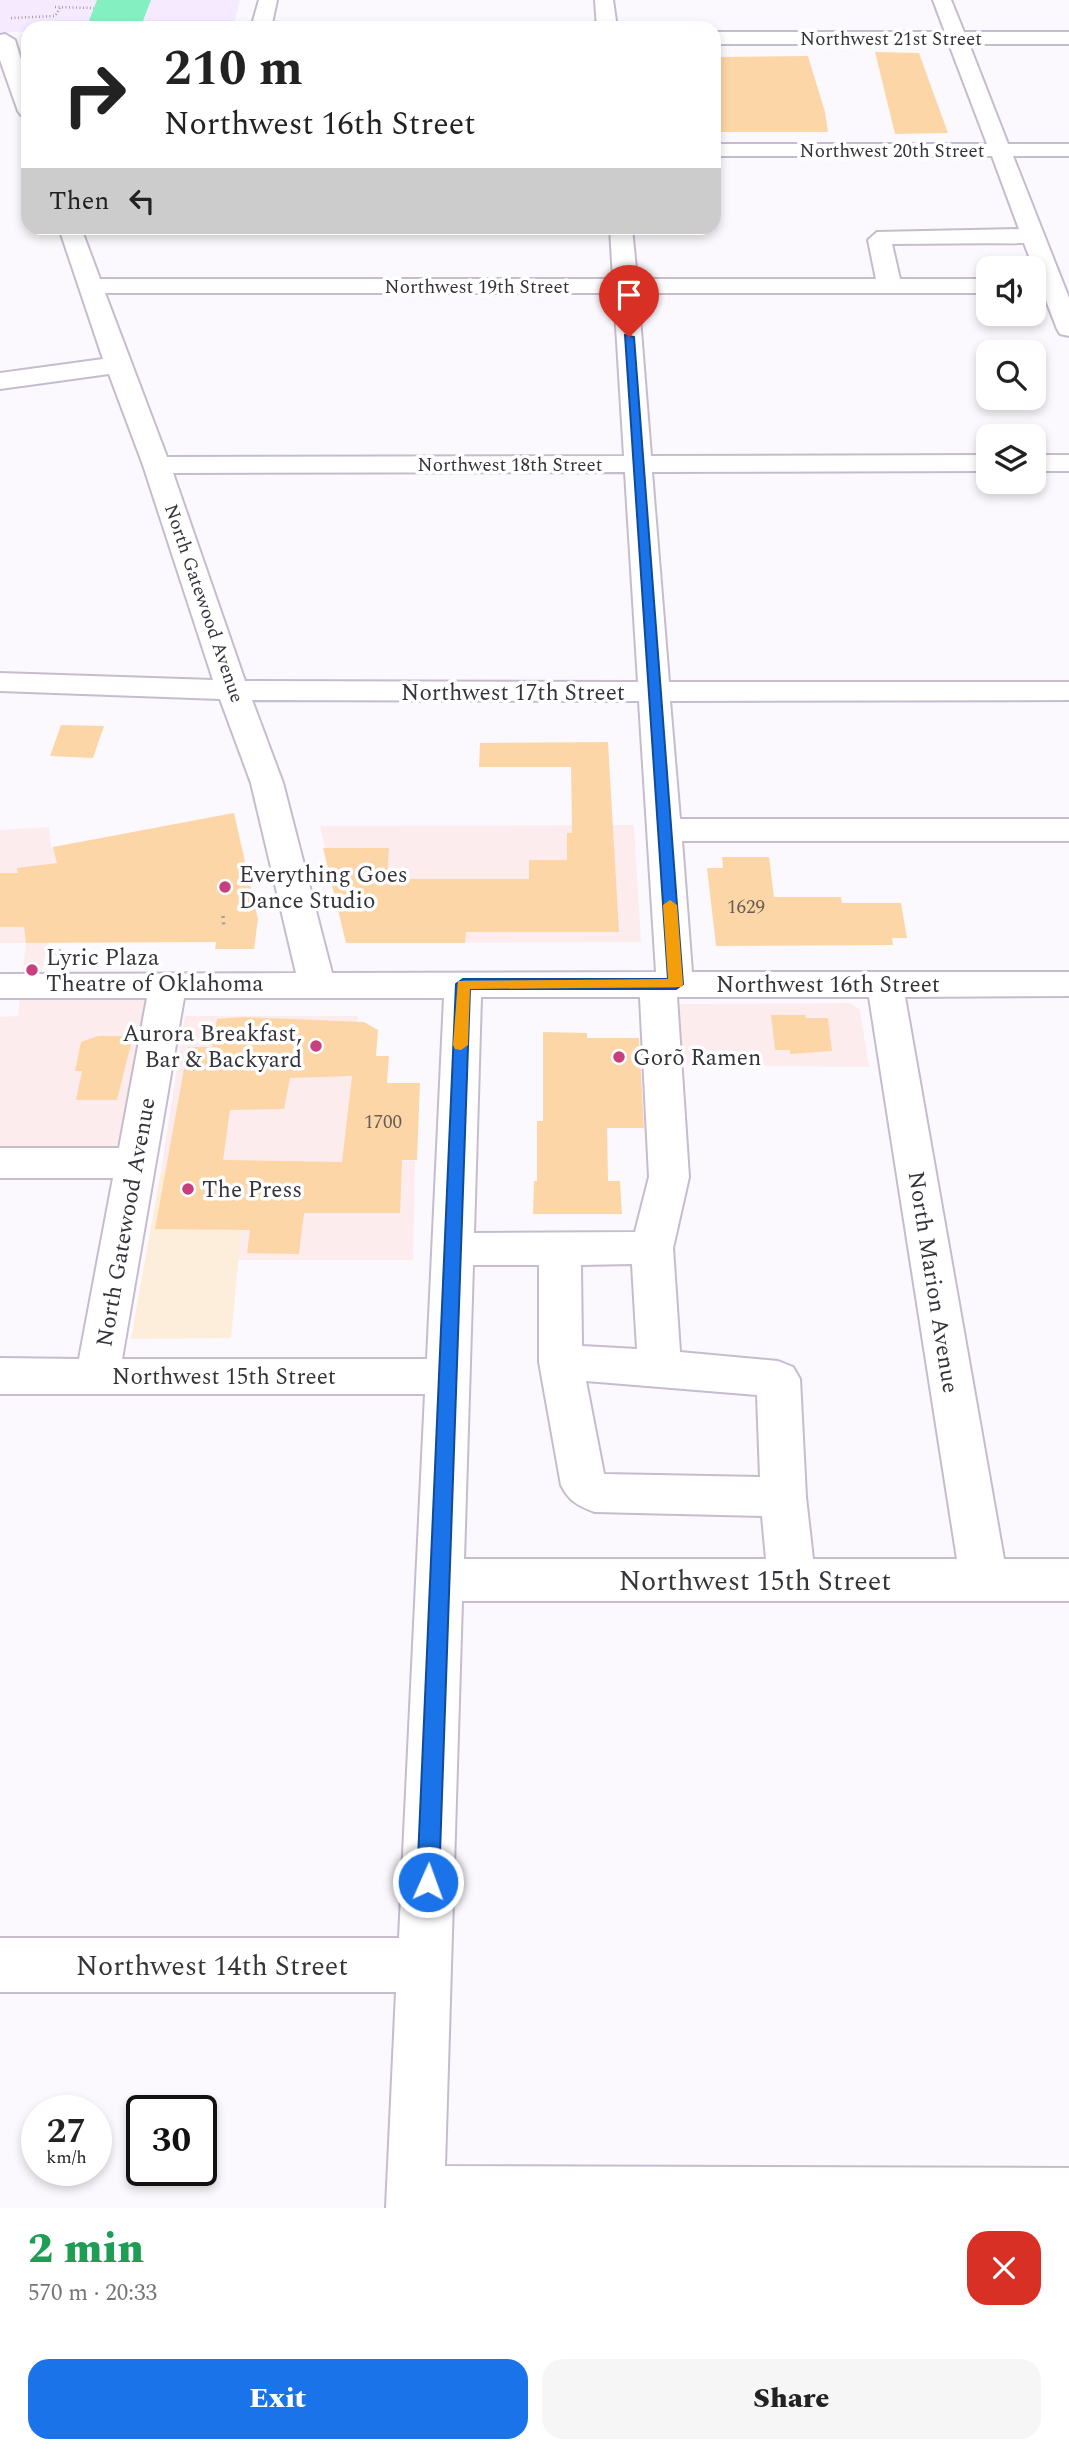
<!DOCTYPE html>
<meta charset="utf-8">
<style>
:root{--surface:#fff;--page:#f6f6f6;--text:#222;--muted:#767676;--accent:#1a73e8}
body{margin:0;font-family:Spectral,serif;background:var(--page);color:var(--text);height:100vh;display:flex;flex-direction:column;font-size:26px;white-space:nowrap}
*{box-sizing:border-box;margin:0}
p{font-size:23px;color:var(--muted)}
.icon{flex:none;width:38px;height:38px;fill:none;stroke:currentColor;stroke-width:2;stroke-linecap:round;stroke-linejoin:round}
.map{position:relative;height:2208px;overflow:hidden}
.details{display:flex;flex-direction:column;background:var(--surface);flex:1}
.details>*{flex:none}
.banner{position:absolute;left:21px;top:21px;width:700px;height:214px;border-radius:21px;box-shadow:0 4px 10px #0003;background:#fff;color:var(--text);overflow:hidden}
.fabs{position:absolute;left:976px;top:256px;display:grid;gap:14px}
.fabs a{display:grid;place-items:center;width:70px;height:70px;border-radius:14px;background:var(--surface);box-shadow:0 4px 10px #0003;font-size:35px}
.speed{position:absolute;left:21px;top:2095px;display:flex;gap:14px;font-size:35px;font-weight:700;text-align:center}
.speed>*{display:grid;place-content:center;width:91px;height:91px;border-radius:50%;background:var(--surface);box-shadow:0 4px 10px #0003;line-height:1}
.speed small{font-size:18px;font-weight:400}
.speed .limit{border:4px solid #111;border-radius:10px;background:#fff;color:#111}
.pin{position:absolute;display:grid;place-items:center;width:60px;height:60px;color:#fff;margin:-72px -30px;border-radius:50% 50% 50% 0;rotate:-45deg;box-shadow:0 0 7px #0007}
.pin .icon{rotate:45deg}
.me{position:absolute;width:77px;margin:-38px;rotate:2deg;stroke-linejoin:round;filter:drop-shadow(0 0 5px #0008)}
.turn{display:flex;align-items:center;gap:24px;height:147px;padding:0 28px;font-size:32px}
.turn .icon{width:91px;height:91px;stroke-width:2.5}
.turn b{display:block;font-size:49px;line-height:60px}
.then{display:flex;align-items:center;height:66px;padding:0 28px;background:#0003;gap:14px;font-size:26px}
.round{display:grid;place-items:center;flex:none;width:74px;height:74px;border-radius:21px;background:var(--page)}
.summary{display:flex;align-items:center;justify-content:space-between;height:119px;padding:0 28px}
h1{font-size:42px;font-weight:800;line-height:52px;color:#1e9e55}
.cta{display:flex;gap:14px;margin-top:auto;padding:14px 28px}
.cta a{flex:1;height:80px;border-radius:21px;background:var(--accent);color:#fff;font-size:28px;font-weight:800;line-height:80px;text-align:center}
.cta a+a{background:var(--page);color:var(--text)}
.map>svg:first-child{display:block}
</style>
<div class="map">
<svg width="1069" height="2208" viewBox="0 0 1069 2208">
<rect width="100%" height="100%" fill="#fbf9fd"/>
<path fill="#fceced" d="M 234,813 L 242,853 L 48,943 L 35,997 L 150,998 L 121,1149 L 0,1150 L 0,1017 L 18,1016 L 26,943 L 0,943 L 0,830 L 49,827 L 51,848 Z
M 634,825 L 641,942 L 346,943 L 320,826 Z
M 850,1003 L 860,1010 L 869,1067 L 680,1065 L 676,1004 Z
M 185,1016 L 358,1016 L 344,1158 L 415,1161 L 413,1260 L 236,1260 L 246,1170 L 161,1171 Z"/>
<path fill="#fdeedb" d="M 247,1170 L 231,1338 L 131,1339 L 161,1171 Z"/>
<path fill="#f5eaff" d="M 0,0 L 240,0 L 233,28 L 28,28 L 28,31 L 0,33 Z"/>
<path fill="#84f0c1" d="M 97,0 L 151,0 L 141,26 L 87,26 Z"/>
<path fill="#fdd6a8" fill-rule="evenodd" d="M 875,52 L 919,53 L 948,133 L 895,134 Z
M 808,56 L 825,112 L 828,132 L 714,132 L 714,79 L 720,79 L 715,57 Z
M 61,725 L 104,726 L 93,758 L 50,756 Z
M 608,742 L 619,932 L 466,932 L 465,943 L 346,943 L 323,848 L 389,848 L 387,879 L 529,879 L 529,860 L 567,860 L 567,833 L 572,833 L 571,767 L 479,767 L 480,743 Z
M 234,813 L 258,919 L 254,949 L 215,949 L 216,942 L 26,943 L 24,927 L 0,927 L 0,873 L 18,873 L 17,868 L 57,863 L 53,847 Z
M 722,857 L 769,857 L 774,897 L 841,897 L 842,903 L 901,903 L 907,938 L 892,938 L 893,945 L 716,946 L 707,868 L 723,868 Z
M 771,1015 L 805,1015 L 806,1018 L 828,1018 L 832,1051 L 790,1054 L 790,1050 L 775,1050 Z
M 243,1017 L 364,1022 L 378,1030 L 376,1056 L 389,1056 L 387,1083 L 420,1083 L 417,1160 L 402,1160 L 400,1213 L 304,1213 L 299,1254 L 247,1253 L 250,1230 L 155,1229 L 188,1047 L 212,1047 L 217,1019 ZM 352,1076 L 342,1162 L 223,1160 L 230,1110 L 284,1109 L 290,1078 Z
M 543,1032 L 587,1033 L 587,1038 L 639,1038 L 644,1128 L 607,1128 L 608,1181 L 620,1181 L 622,1214 L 533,1214 L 534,1181 L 537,1181 L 537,1121 L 543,1121 Z
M 98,1036 L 133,1036 L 117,1100 L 76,1100 L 82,1071 L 75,1071 L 81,1042 Z"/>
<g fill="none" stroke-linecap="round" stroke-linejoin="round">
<g stroke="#c6bcce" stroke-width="4">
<path id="minor" d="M 259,0 L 277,0 L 271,28 L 251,28 Z
M 595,0 L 613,0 L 617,28 L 597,28 Z
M 933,0 L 951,0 L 964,32 L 1069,32 L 1069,44 L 969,44 L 1008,144 L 1069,144 L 1069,156 L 1013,156 L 1069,298 L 1069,336 L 1060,334 L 1057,329 L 1024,243 L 892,244 L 900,279 L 989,279 L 989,293 L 638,293 L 651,456 L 989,455 L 989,471 L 652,472 L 669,682 L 1069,682 L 1069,700 L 670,701 L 680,819 L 1069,819 L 1069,841 L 682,841 L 692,972 L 1069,972 L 1069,996 L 905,997 L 1004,1559 L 1069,1559 L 1069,1601 L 462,1601 L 445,2166 L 1069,2168 L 1069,2208 L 386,2208 L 396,1992 L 0,1992 L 0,1938 L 399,1938 L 425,1394 L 0,1394 L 0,1358 L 79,1359 L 113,1178 L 0,1178 L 0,1148 L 119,1148 L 147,998 L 0,998 L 0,974 L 296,973 L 251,783 L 220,699 L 0,691 L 0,673 L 213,680 L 143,465 L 109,374 L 0,389 L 0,373 L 103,359 L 59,228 L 81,228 L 100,279 L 613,279 L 610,228 L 632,228 L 637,279 L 876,279 L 868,240 L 877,232 L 1019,229 L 992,156 L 714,156 L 714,144 L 987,144 L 949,44 L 714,44 L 714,32 L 945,32 ZM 105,293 L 614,293 L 624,456 L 167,457 ZM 625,472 L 638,682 L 245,681 L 173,473 ZM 252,700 L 639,701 L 656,972 L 332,973 L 283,783 ZM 481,997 L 640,997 L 649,1177 L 635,1232 L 474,1233 ZM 677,997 L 869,997 L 957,1559 L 813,1559 L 806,1497 L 800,1379 L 793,1367 L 778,1361 L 680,1352 L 673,1248 L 689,1177 ZM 184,998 L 444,998 L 427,1359 L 122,1359 ZM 632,1264 L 637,1349 L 582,1346 L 581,1265 ZM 473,1265 L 539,1265 L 539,1362 L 561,1485 C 569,1501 578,1506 595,1512 L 762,1516 L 766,1559 L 464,1559 ZM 586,1381 L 757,1395 L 760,1477 L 604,1474 Z
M 5,34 L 15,40 L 28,82 L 28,117 L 21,115 L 18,111 L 0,60 L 0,35 Z
M 1034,455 L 1069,455 L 1069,471 L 1034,471 Z"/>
</g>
<path stroke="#a2a0a5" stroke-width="2.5" stroke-dasharray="1 2.5" stroke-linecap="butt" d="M 55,7 L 94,8
M 11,18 L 55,16 L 60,8"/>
<path stroke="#a2a0a5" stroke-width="3.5" stroke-dasharray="2 4.5" stroke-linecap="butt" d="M 223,916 L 224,928
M 47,956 L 63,950"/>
<use href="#minor" fill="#fff" fill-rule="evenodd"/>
</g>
<path fill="#1a73e8" stroke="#114b97" stroke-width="2" d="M 625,335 L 634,337 L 683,984 L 676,989 L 470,989 L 439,1882 L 436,1890 L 428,1893 L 420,1890 L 417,1882 L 456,984 L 463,979 L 668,979 Z"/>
<path fill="#f59e0b" d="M 670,900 L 677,905 L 683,984 L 681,987 L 470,989 L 468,1045 L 461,1050 L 455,1049 L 453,1045 L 458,981 L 668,979 L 663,905 Z"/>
<g fill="#c73f7c" stroke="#fff" stroke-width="2.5">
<circle cx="225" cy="887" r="7"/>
<circle cx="32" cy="970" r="7"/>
<circle cx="316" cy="1046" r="7"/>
<circle cx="619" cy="1057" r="7"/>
<circle cx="188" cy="1189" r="7"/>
</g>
<g text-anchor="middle" stroke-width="7" stroke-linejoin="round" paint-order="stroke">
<g font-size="19" fill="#37333b" stroke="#fff">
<text x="891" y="45">Northwest 21st Street</text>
<text x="892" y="157">Northwest 20th Street</text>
<text x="477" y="293">Northwest 19th Street</text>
<text x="510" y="471">Northwest 18th Street</text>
<text transform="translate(205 603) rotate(71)" y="7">North Gatewood Avenue</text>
</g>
<g font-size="19" fill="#685c56">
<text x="746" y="913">1629</text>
<text x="383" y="1128">1700</text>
</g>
<g font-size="23" fill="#37333b" stroke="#fff">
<text x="513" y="700">Northwest 17th Street</text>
<text x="828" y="992">Northwest 16th Street</text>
<text transform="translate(125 1222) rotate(-80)" y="8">North Gatewood Avenue</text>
<text transform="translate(934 1282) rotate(81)" y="8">North Marion Avenue</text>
<text x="224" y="1384">Northwest 15th Street</text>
</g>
<g font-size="23" fill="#37333b" stroke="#fff" text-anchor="start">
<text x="239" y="882">Everything Goes<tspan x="239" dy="26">Dance Studio</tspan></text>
<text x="46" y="965">Lyric Plaza<tspan x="46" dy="26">Theatre of Oklahoma</tspan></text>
<text x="302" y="1041" text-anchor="end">Aurora Breakfast,<tspan x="302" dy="26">Bar &amp; Backyard</tspan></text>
<text x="633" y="1065">Gorõ Ramen</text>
<text x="202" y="1197">The Press</text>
</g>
<g font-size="28" fill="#37333b" stroke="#fff">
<text x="755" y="1590">Northwest 15th Street</text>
<text x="212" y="1975">Northwest 14th Street</text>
</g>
</g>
</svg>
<div class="fabs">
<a><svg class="icon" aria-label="sound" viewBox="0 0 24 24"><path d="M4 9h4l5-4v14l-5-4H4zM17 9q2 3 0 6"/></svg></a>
<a><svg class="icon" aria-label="search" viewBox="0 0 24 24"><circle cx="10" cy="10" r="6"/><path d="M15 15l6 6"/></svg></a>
<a><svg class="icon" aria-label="layers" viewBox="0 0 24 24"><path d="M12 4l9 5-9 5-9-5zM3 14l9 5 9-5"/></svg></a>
</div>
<div class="speed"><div>27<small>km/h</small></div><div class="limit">30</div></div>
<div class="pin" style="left:629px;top:337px;background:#d93025"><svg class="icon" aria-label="arrive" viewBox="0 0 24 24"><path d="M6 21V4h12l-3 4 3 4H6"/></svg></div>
<svg class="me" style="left:428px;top:1882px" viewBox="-20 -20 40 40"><circle r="17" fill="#1a73e8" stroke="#fff" stroke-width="3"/><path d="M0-11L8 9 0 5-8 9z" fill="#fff"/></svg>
<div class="banner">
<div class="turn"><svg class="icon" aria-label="right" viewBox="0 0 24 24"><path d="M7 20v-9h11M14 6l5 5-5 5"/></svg><div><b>210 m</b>Northwest 16th Street</div></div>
<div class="then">Then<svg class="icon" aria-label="left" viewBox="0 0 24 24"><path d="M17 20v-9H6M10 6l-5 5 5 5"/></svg></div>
</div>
</div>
<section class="details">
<div class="summary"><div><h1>2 min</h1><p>570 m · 20:33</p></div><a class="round" style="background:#d93025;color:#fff"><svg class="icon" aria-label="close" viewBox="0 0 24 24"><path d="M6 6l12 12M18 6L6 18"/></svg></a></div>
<div class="cta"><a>Exit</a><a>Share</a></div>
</section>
